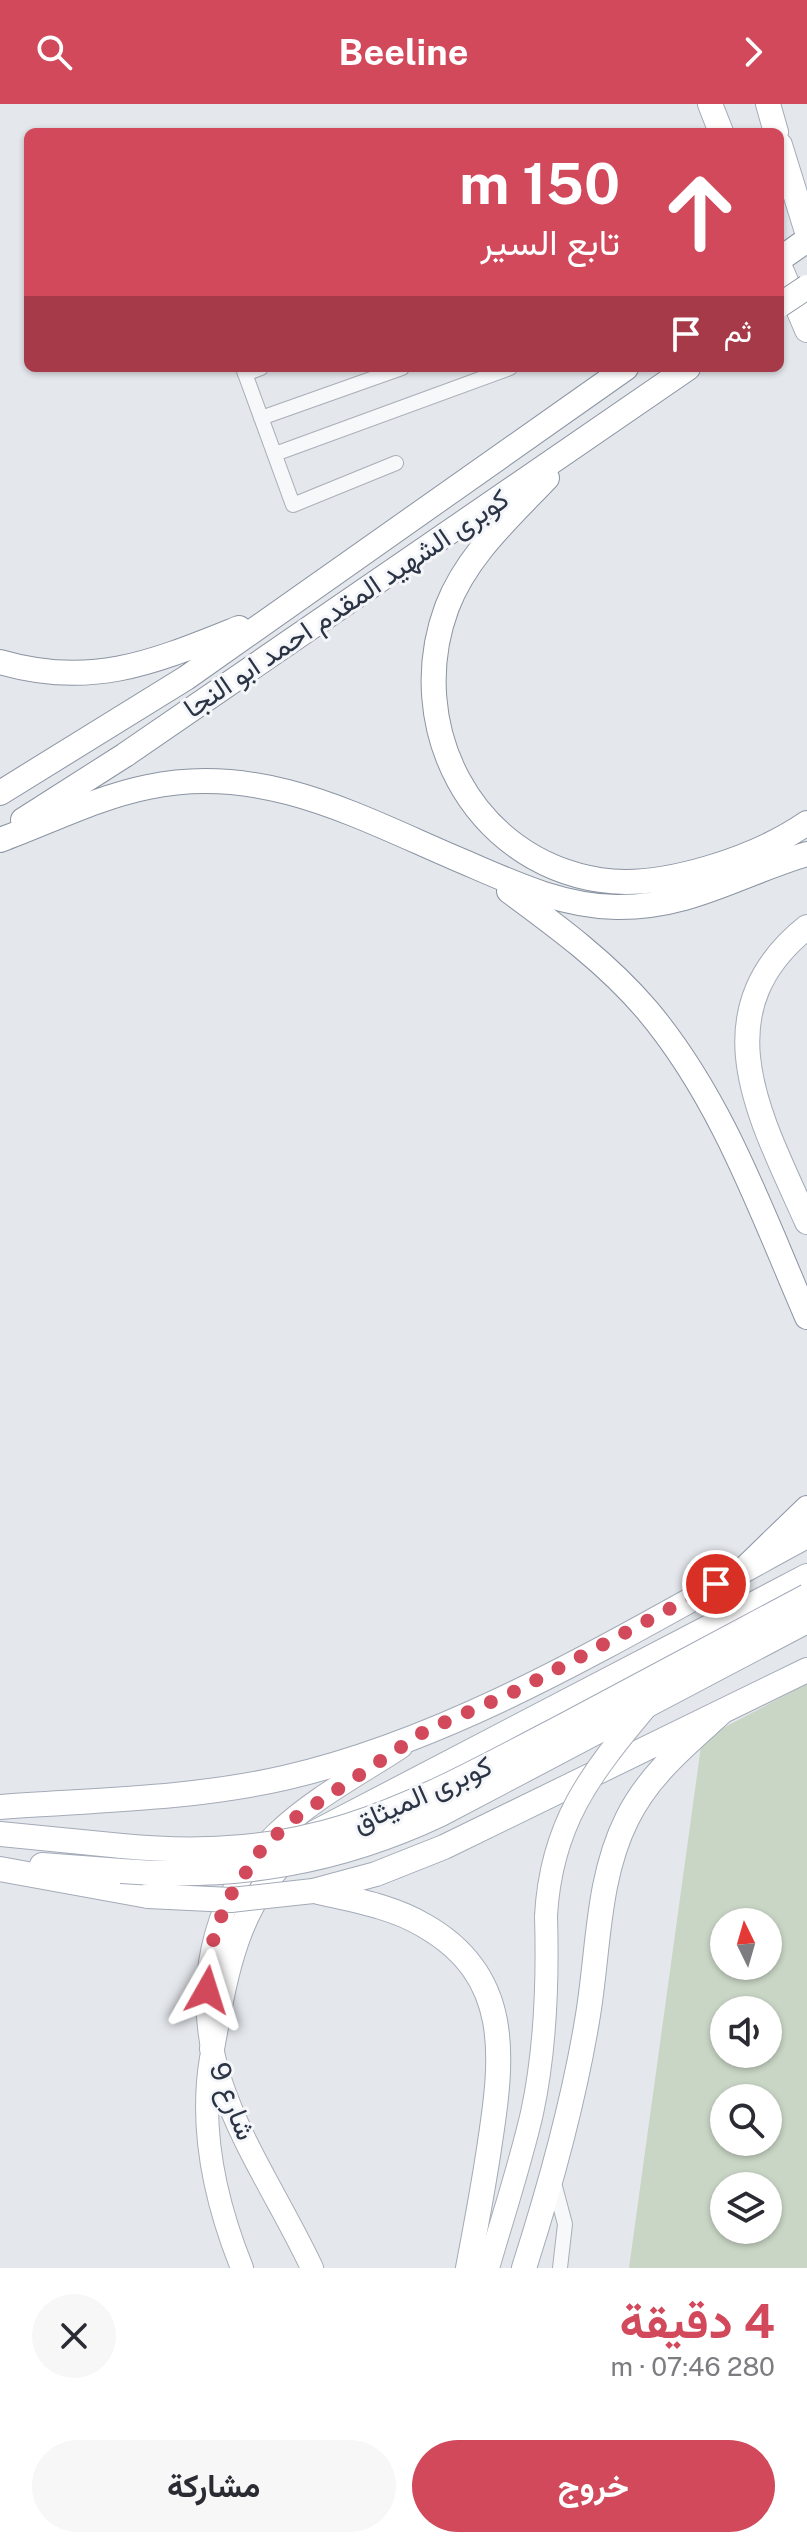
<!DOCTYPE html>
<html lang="ar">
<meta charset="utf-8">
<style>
:root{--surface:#fff;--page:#f7f7f7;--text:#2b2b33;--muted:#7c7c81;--accent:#d1495b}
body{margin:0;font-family:"Public Sans",Vazirmatn,sans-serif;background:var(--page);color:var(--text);direction:rtl;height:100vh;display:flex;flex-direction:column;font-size:30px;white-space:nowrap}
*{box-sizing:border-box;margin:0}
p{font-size:26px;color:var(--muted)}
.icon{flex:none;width:44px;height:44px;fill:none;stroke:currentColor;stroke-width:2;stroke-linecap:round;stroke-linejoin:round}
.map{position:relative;height:2164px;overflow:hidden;direction:ltr}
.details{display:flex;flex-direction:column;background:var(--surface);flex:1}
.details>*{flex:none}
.top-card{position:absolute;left:24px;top:24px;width:760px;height:244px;border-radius:12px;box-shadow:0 2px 6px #0004;direction:rtl;background:#d1495b;color:#fff;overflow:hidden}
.needle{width:52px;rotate:355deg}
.fabs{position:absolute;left:710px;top:1804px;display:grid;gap:16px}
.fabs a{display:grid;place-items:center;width:72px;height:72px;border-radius:50%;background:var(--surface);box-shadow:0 2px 6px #0004;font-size:40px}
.pin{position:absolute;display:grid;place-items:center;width:68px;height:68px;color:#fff;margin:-34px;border:4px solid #fff;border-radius:50%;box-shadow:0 2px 8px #0007}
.me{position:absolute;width:88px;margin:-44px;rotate:6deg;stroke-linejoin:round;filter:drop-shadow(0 0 6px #0008)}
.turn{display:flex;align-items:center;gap:28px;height:168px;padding:0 32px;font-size:36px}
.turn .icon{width:104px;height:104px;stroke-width:2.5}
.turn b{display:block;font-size:56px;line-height:68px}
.then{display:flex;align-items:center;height:76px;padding:0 32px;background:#0003;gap:16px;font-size:30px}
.round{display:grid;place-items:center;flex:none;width:84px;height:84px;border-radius:42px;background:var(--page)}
.overview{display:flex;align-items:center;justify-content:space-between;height:136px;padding:0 32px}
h1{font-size:48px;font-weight:700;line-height:60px;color:var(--accent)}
.action{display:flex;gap:16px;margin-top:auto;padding:16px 32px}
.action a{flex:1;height:92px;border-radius:48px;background:var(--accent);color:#fff;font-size:32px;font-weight:700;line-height:92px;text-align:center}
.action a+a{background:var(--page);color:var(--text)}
header{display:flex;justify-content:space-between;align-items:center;height:104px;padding:0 32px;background:var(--accent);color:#fff;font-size:36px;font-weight:700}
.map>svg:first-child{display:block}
</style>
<header><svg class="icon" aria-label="forward" viewBox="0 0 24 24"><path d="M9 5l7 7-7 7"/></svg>Beeline<svg class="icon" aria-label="search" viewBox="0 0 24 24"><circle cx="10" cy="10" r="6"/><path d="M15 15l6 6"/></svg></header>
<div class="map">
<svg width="807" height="2164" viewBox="0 0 807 2164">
<rect width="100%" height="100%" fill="#e4e7ec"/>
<path fill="#c9d6c5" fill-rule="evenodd" d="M 807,1580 L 807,2164 L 629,2164 L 702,1635 ZM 724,1818 L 768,1818 L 768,1862 L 724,1862 ZM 724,1906 L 768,1906 L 768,1950 L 724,1950 ZM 724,1994 L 768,1994 L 768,2038 L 724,2038 ZM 724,2082 L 768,2082 L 768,2126 L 724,2126 Z"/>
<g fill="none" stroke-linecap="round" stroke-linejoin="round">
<g stroke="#a9aeb7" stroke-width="16">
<path id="minor" d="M 243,264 L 293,401 L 396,359
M 245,270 L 261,264
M 261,314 L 402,264
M 275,350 L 510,264
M 553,2075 L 565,2120 L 560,2164"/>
</g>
<g stroke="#a9aeb7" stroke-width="24">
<path id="secondary" d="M 211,1954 C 199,2026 215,2097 242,2164
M 312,2164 C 283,2102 242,2042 221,1978 C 192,1889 209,1795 276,1730 C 312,1695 360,1670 401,1643
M 488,2164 C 503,2112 520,2061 532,2009 C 546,1944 548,1878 546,1812"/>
</g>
<g stroke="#a3abb8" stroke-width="26">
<path id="primary" d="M 710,0 L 721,28
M 768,0 L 776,28
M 780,41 L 807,128
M 780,163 L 807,226
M 807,823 C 698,910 763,1018 807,1118
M 0,1703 C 95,1696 191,1695 284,1674 C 468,1632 642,1520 807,1432
M 316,1728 L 807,1472
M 0,1730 L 122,1742
M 42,1761 L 121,1767
M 0,1765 L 148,1792
M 313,1787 L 376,1770 L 444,1743 L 807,1566
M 315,1787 C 353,1796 392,1802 425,1822 C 512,1872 503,1953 490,2038 C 484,2080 476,2122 468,2164
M 212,1945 C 225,1874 235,1805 289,1752
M 524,2164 C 550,2083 573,2001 587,1917 C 599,1849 596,1777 627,1715 C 649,1670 687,1640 723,1607"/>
</g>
<g stroke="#8b94a3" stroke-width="26">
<path id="trunk" d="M 780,155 L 807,136
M 547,374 C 510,413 467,451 447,503 C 403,621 471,756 600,776 C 661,786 756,754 807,719
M 0,558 C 92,585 154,558 239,524
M 0,689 L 186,574 L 626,264
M 23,716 L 125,651 L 688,264
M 0,736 C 49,718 98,693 148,683 C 261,659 355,711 455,754 C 507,776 558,802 616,803 C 691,804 739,770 807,750
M 509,787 C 558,823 607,859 647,906 C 722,995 761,1107 807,1213
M 744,1465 L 807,1404"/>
</g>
<use href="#minor" stroke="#f7f8fa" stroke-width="14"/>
<use href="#secondary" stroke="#fff" stroke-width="22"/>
<use href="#primary" stroke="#fff" stroke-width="24"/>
<use href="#trunk" stroke="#fff" stroke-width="24"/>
<g stroke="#a9aeb7" stroke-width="24" stroke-linecap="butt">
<path id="secondary-bridge" d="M 546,1812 C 551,1720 590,1670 647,1602"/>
</g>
<g stroke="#a3abb8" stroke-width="26" stroke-linecap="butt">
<path id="primary-bridge" d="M 122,1742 C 311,1760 405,1705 565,1621 C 646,1578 726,1535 807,1492
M 121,1767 C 234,1776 338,1759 441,1710 L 807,1517
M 148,1792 L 231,1796 L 313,1787"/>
</g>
<g stroke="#8b94a3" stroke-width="26" stroke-linecap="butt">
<path id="trunk-bridge" d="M 780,201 L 807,183"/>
</g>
<use href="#secondary-bridge" stroke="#fff" stroke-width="22"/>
<use href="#primary-bridge" stroke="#fff" stroke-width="24"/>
<use href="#trunk-bridge" stroke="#fff" stroke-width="24"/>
</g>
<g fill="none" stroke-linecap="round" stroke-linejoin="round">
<path stroke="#d1495b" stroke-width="14" stroke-dasharray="0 25.2" d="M 207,1886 L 212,1840 L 226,1798 L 263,1743 L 295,1714 L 425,1627 L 518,1586 L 716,1480"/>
</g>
<g text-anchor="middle" stroke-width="6" stroke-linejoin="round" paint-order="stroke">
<g font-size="28" fill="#2b3445" stroke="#f4f6f9">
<text transform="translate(346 499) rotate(-34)" y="10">كوبرى الشهيد المقدم احمد ابو النجا</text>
<text transform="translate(422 1690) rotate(-24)" y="10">كوبرى الميثاق</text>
<text transform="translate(233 1997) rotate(68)" y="10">شارع 9</text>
</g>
</g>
</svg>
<div class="fabs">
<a><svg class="needle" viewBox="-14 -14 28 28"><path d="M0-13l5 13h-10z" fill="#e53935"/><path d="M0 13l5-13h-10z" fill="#7c7c81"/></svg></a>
<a><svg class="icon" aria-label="sound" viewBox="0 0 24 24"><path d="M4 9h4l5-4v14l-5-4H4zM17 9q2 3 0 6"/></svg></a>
<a><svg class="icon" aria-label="search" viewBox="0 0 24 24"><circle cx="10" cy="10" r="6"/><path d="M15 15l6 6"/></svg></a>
<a><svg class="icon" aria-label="layers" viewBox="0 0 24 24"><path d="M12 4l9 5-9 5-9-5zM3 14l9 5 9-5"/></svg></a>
</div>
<div class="pin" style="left:716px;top:1480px;background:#d93025"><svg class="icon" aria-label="arrive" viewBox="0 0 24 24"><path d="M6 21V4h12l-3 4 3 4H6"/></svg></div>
<svg class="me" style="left:207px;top:1886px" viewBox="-20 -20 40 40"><path d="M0-17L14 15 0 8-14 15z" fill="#d1495b" stroke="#fff" stroke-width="4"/></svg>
<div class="top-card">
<div class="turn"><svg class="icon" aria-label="ahead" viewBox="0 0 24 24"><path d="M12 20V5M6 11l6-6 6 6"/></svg><div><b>150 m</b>تابع السير</div></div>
<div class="then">ثم<svg class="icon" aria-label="arrive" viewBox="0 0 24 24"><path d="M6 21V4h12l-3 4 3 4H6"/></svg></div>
</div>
</div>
<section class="details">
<div class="overview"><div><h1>4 دقيقة</h1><p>280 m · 07:46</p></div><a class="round"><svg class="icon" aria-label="close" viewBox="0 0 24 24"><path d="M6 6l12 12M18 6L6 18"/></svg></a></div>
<div class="action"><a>خروج</a><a>مشاركة</a></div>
</section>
